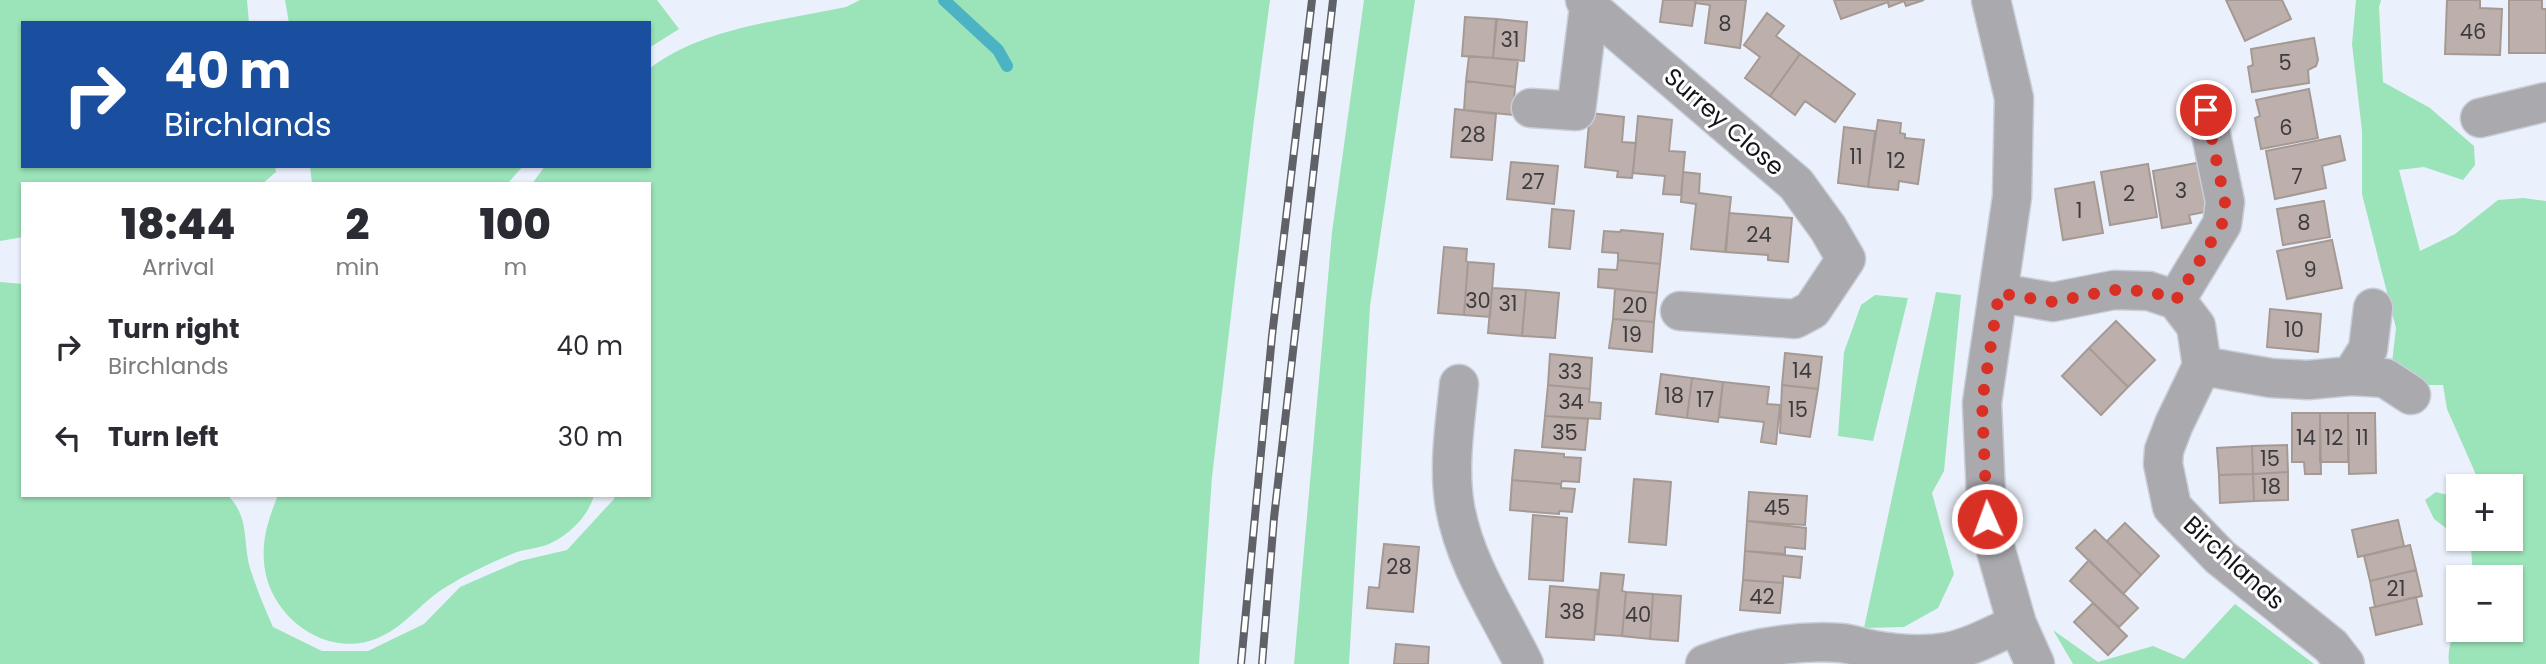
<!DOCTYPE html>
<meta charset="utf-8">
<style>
:root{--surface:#fff;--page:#f7f7f7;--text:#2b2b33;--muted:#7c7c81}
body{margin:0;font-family:Poppins,sans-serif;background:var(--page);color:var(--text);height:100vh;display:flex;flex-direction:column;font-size:26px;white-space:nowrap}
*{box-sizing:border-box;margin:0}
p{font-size:23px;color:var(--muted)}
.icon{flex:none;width:38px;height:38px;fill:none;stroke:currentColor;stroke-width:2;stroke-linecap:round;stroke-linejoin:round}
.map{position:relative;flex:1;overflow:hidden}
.details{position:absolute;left:21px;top:182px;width:630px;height:315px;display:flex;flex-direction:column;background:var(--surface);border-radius:0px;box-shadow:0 2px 5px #0004}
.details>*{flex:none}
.hud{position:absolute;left:21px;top:21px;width:630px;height:147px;border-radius:0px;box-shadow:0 2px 5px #0004;background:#1a4fa0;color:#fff;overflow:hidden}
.controls{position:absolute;left:2446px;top:474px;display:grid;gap:14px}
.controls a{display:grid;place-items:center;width:77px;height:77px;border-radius:0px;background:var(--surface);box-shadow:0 2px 5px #0004;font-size:35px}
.pin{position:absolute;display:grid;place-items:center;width:60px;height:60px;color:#fff;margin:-30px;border:4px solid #fff;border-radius:50%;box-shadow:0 2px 7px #0007}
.me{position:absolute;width:77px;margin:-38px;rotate:358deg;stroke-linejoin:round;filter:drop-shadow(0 0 5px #0008)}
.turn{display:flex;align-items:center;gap:24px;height:147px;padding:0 28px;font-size:32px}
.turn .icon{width:91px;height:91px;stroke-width:2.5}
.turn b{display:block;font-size:49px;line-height:60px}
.eta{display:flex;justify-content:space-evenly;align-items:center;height:119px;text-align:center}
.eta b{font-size:42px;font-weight:800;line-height:49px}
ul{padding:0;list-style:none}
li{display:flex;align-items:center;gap:21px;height:91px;padding:0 28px}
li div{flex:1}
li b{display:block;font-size:26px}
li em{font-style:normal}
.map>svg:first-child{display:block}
</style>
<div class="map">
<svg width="2546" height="664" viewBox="0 0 2546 664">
<rect width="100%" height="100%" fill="#ebf1fc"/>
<path fill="#9be3b8" d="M 0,0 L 247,0 L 249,23 L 23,23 L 23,166 L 275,166 L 276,172 L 262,184 L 23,184 L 23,237 L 0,241 Z
M 285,0 L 657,0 L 679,29 L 649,48 L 649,23 L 289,23 Z
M 860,0 L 1270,0 L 1254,120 L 1212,477 L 1199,664 L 0,664 L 0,282 L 23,284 L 23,495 L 227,495 C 251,517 242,545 251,571 C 257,590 265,609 273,627 L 322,651 L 368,651 L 424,624 L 460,587 L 520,561 L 567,550 L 614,499 L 615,495 L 649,495 L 649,184 L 532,184 L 545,166 L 649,166 L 649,69 C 704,27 781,21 846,7 Z
M 1364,0 L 1415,0 L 1370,306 L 1349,664 L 1294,664 L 1332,232 Z
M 2356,0 L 2381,0 L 2379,7 L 2383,82 L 2430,108 L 2474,146 L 2475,165 L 2463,180 L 2424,167 L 2399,170 L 2420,251 L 2455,234 L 2498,200 L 2523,198 L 2546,201 L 2546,664 L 2449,664 C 2447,651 2452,635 2459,624 L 2459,630 L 2511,630 L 2511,578 L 2473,577 L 2471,548 L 2460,539 L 2511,539 L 2511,486 L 2481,486 L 2447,409 L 2443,385 L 2413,385 L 2392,363 L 2396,328 L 2362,194 L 2362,131 L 2352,44 Z
M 310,166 L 523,166 L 507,184 L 312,184 Z
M 1936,292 L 1961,295 L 1944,471 L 1932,493 L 1954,574 L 1938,608 L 1904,627 L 1864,628 Z
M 1875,295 L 1908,298 L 1873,441 L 1838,436 L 1844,352 L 1861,305 Z
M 2436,492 L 2459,498 L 2459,538 L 2434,519 L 2425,500 Z
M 278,495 L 594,495 C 589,515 571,533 553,542 C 541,549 525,548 512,554 C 490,563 467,574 446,587 C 422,601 406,626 378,638 C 326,660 268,616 264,562 C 262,537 269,518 278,495 Z
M 2235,604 L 2314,664 L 2073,664 L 2053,630 L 2098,662 L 2153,646 L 2184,659 Z"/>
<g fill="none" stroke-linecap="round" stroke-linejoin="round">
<path stroke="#4cb3c5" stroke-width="12" d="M 944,0 L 998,50 L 1007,66"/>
</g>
<path fill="#bdb0ac" stroke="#a59994" stroke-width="2" d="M 1663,0 L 1696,0 L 1692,26 L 1660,22 Z
M 1696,0 L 1746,0 L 1740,48 L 1705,43 L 1710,5 L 1695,3 Z
M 1834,0 L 1924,0 L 1906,6 L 1904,1 L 1889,7 L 1888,2 L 1841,19 Z
M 2226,0 L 2282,0 L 2291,19 L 2245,41 Z
M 2447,0 L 2480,0 L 2480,8 L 2502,9 L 2500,55 L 2445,54 Z
M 2509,0 L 2542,0 L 2542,9 L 2546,9 L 2546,53 L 2509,53 Z
M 1767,13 L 1784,26 L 1776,36 L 1800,54 L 1770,96 L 1745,78 L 1760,57 L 1744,45 Z
M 1465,17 L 1496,19 L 1493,58 L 1462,56 Z
M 1497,19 L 1527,22 L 1524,61 L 1493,58 Z
M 2314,38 L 2318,60 L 2316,66 L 2308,70 L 2309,83 L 2252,92 L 2248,67 L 2253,65 L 2251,49 Z
M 1800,54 L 1855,94 L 1835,122 L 1805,101 L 1795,115 L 1770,96 Z
M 1469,56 L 1518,60 L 1515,87 L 1466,81 Z
M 1466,81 L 1515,87 L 1513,115 L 1464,110 Z
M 2309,89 L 2318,138 L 2261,149 L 2255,118 L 2260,116 L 2256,100 Z
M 1455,109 L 1496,114 L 1492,160 L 1451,157 Z
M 1590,113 L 1624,117 L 1622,142 L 1636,143 L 1632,178 L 1617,177 L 1618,171 L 1585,167 Z
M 1638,116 L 1672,120 L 1669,151 L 1685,152 L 1681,195 L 1663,194 L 1665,176 L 1633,173 Z
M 1878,120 L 1901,123 L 1900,133 L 1905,134 L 1905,138 L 1924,140 L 1918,184 L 1899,181 L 1898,190 L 1868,187 Z
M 1844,127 L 1875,131 L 1868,187 L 1838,183 Z
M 2340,136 L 2345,160 L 2322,166 L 2326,188 L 2275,199 L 2266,151 Z
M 1511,162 L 1558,166 L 1554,204 L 1507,199 Z
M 2202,162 L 2210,211 L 2189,215 L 2191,223 L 2162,228 L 2153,171 Z
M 2148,164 L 2157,217 L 2110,225 L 2101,172 Z
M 1683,172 L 1700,174 L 1699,193 L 1731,197 L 1725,252 L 1691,249 L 1696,204 L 1681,202 Z
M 2094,182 L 2103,233 L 2063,240 L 2055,189 Z
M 2324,201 L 2330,237 L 2283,245 L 2277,209 Z
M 1552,209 L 1574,211 L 1570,249 L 1549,247 Z
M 1729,213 L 1792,218 L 1788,262 L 1768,260 L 1768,255 L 1726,252 Z
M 1621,230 L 1663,234 L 1660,264 L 1618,260 L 1618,253 L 1602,252 L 1604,231 L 1620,232 Z
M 2332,240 L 2342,288 L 2287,299 L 2277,251 Z
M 1444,247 L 1467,249 L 1466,261 L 1468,262 L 1464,315 L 1438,313 Z
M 1618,260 L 1660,264 L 1657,293 L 1598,287 L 1599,269 L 1617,270 Z
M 1468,262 L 1494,264 L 1490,317 L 1464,315 Z
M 1492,288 L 1526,290 L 1522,336 L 1488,333 Z
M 1615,289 L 1657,293 L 1654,322 L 1613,319 Z
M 1526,290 L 1559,293 L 1555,338 L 1522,336 Z
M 2270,309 L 2321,314 L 2318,352 L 2267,347 Z
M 1613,319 L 1654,322 L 1652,352 L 1609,348 Z
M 2116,321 L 2155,360 L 2128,387 L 2089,348 Z
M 2089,348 L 2128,387 L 2101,415 L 2062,376 Z
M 1785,353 L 1822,357 L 1818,389 L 1782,385 Z
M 1550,354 L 1592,358 L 1590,389 L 1548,385 Z
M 1661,374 L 1692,378 L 1687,418 L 1656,414 Z
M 1692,378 L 1723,382 L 1718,422 L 1687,418 Z
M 1723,382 L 1769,387 L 1767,404 L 1780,405 L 1776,444 L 1761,442 L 1764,422 L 1719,417 Z
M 1548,385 L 1590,389 L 1589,402 L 1601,403 L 1600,419 L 1545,416 Z
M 1782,385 L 1818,389 L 1810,437 L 1780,433 Z
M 2292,413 L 2320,413 L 2321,474 L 2305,474 L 2304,462 L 2292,462 Z
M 2320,413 L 2348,413 L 2348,462 L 2320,462 Z
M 2348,413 L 2375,413 L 2376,473 L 2349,474 Z
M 1545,416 L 1588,419 L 1585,450 L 1542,447 Z
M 2287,445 L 2288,472 L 2253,474 L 2252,446 Z
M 2252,446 L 2253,474 L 2219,475 L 2217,448 Z
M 1515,450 L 1564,454 L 1564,457 L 1581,458 L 1579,482 L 1562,481 L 1561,484 L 1512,480 Z
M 2288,472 L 2288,500 L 2254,501 L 2253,474 Z
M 2253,474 L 2254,501 L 2220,503 L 2219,475 Z
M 1634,479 L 1671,482 L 1666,545 L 1629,542 Z
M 1512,480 L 1561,484 L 1561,488 L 1575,489 L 1572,512 L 1559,511 L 1559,514 L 1510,510 Z
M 1749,492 L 1807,496 L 1805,525 L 1747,521 Z
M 1533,515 L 1567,518 L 1563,581 L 1529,579 Z
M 2398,520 L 2404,546 L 2358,557 L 2352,530 Z
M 1747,521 L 1806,528 L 1805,549 L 1785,547 L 1785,554 L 1745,551 Z
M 2125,523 L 2159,556 L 2141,575 L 2107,541 Z
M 2095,530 L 2141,575 L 2123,594 L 2076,548 Z
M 1384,544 L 1419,547 L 1413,612 L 1367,608 L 1369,587 L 1379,588 Z
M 2410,545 L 2416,570 L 2370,581 L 2364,556 Z
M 1745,551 L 1802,557 L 1800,578 L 1783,576 L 1783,583 L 1743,580 Z
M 2089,560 L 2138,608 L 2119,627 L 2070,581 Z
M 2416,570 L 2422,596 L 2375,607 L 2370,581 Z
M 1601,573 L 1624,575 L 1622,591 L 1626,592 L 1622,636 L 1595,634 Z
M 1743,580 L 1783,583 L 1780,613 L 1740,610 Z
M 1550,586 L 1598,590 L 1594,640 L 1546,637 Z
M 1626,592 L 1653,594 L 1650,639 L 1622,636 Z
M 1653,594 L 1681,596 L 1678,641 L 1650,639 Z
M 2416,597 L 2422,624 L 2376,635 L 2370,608 Z
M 2093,603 L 2127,636 L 2108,655 L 2074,622 Z
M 1396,644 L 1429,647 L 1428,664 L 1394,664 Z"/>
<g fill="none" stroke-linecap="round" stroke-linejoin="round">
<g stroke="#c8ced8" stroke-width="41">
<path id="minor" d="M 1585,0 L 1589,7 L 1796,184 L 1828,228 L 1846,259 L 1812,310 L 1795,319 L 1680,311
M 1991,0 L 2014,98 L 2012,197 L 1982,403 L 1987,519 L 2017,624 L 2035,664
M 1531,108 L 1576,111 L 1589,7
M 2480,118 L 2546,102
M 1999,293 L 2053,302 L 2114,290 L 2149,291 L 2176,300 L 2196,326 L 2202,366
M 2176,300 L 2222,224 L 2225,202 L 2206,110
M 2351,376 L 2368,349 L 2373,308
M 1459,384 C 1455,424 1448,467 1455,507 C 1465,564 1499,613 1524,664
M 1705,664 C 1748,648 1794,640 1841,643 C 1852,644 1862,648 1873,650 C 1896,654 1925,656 1947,652 C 1972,647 1995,634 2017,624
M 2345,664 L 2331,646 L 2220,557 L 2172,507 L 2163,464 L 2164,450 L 2174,424 L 2202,366 L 2271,378 L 2308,380 L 2351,376 L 2385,378 L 2411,395"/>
</g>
<use href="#minor" stroke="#a9a9ae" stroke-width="38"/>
<g stroke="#5f6268" stroke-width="8">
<path id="rail" d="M 1241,664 L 1272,336 L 1312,0
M 1262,664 L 1274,518 L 1333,0"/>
</g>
<use href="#rail" stroke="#fff" stroke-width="5" stroke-dasharray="16" stroke-linecap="butt"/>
</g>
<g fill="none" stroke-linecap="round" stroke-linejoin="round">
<path stroke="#d93025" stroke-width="12" stroke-dasharray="0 21.6" d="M 1987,519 L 1982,402 L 1999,293 L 2053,302 L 2113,290 L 2149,291 L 2176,300 L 2222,224 L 2225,202 L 2206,110"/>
</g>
<g text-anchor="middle" stroke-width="6" stroke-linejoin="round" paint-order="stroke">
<g font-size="21" fill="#3d3b3d">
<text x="1725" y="31">8</text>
<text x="2473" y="39">46</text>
<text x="1510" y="47">31</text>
<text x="2285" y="70">5</text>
<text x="2286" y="135">6</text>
<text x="1473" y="142">28</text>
<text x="1856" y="164">11</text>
<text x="1896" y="168">12</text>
<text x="2297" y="184">7</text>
<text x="1533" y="189">27</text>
<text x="2181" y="198">3</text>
<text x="2129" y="201">2</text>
<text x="2079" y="218">1</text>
<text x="2304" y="230">8</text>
<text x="1759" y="242">24</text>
<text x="2310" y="277">9</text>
<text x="1478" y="308">30</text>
<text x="1508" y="311">31</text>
<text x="1635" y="313">20</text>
<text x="2294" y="337">10</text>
<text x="1632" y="342">19</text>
<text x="1802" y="378">14</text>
<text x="1570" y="379">33</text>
<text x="1674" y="403">18</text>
<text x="1705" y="407">17</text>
<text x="1571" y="409">34</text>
<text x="1798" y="417">15</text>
<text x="1565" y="440">35</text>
<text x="2306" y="445">14</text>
<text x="2334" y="445">12</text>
<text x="2362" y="445">11</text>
<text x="2270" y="466">15</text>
<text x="2271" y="494">18</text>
<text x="1777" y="515">45</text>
<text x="1399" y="574">28</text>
<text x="2396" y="596">21</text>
<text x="1762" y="604">42</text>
<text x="1572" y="619">38</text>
<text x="1638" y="622">40</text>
</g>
<g font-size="24" fill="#121418" stroke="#fff">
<text transform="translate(1724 122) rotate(41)" y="8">Surrey Close</text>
<text transform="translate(2234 563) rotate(42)" y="8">Birchlands</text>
</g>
</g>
</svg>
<div class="controls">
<a>+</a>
<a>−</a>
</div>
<div class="pin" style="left:2206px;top:110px;background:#d93025"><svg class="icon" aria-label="arrive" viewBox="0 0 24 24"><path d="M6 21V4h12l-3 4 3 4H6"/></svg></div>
<svg class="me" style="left:1987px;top:519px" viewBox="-20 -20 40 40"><circle r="17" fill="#d93025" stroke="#fff" stroke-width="3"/><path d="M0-11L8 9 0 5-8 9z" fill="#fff"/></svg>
<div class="hud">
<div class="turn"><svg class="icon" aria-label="right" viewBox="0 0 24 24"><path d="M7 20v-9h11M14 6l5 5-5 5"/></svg><div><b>40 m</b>Birchlands</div></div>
</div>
<section class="details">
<div class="eta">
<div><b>18:44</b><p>Arrival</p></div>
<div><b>2</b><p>min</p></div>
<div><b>100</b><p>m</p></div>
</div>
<ul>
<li><svg class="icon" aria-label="right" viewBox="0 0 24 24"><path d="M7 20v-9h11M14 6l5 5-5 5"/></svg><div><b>Turn right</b><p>Birchlands</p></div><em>40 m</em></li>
<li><svg class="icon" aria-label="left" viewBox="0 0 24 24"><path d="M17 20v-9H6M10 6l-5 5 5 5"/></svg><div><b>Turn left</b></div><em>30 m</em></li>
</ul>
</section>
</div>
